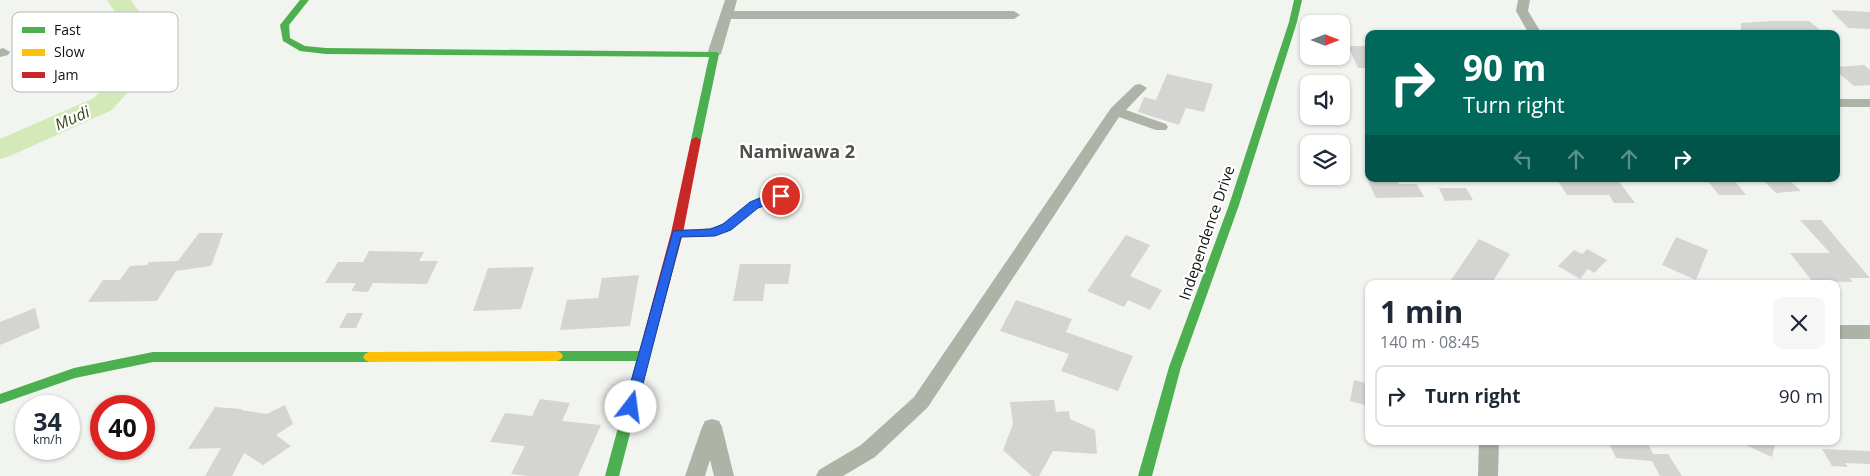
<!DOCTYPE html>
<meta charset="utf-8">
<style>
:root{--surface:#fff;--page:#f6f6f7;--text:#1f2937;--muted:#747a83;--line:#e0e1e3}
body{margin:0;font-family:"Open Sans",sans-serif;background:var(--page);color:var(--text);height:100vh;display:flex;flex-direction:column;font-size:19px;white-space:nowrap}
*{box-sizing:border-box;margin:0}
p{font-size:16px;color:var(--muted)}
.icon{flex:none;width:28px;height:28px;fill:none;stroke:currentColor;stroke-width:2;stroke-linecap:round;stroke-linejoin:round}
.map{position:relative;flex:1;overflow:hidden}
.details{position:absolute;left:1365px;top:280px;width:475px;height:165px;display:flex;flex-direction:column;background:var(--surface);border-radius:10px;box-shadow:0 1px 4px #0004}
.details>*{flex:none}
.top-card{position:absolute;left:1365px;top:30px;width:475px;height:152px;border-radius:10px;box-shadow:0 1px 4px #0004;background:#00695c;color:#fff;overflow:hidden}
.needle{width:32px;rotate:90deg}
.fabs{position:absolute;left:1300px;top:15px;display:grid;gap:10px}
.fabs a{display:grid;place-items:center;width:50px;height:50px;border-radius:10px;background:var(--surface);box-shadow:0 1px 4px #0004;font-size:25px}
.speed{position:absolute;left:15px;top:395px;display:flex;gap:10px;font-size:25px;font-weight:700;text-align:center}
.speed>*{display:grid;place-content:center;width:65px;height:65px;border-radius:50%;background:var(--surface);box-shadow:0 1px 4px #0004;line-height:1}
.speed small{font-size:12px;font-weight:400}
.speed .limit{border:8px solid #d22;background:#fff;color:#111}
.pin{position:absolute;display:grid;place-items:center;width:42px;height:42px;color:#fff;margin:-21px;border:2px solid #fff;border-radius:50%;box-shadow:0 1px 5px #0007}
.me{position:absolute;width:55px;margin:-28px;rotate:15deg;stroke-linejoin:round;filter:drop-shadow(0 0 4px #0008)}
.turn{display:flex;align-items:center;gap:18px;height:105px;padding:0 15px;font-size:22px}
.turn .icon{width:65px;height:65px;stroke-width:2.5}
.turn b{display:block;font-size:35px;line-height:42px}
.lanes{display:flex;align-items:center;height:48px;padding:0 15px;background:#0003;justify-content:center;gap:25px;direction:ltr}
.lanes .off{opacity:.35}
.round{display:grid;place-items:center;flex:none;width:52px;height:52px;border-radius:10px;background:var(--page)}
.overview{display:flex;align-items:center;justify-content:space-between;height:85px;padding:0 15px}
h1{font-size:30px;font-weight:700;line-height:38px}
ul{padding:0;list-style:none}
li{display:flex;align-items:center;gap:15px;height:62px;margin:0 10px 8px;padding:0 5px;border:2px solid var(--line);border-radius:10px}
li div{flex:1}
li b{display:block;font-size:19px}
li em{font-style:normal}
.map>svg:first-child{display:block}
</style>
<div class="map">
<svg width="1870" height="476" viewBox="0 0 1870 476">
<rect width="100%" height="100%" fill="#f2f4f0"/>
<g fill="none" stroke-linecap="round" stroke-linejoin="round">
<path fill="#d3eab8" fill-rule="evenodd" d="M 107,0 L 131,0 L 165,50 L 112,110 L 10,156 L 0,159 L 0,139 L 94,98 L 140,49 Z"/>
</g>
<path fill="#d4d5d2" d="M 1831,10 L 1870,12 L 1870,29 L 1848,28 Z
M 1772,21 L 1809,21 L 1825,34 L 1741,34 L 1741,23 Z
M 1348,46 L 1369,46 L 1369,68 L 1358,68 Z
M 1864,65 L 1870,70 L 1870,85 L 1854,86 L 1836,71 L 1836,67 Z
M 1167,74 L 1213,84 L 1204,112 L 1186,108 L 1179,125 L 1138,112 L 1144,97 L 1156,100 Z
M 1367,179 L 1396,179 L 1399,184 L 1417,184 L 1424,197 L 1376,198 Z
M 1597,179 L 1617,179 L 1635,203 L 1614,203 L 1609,195 L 1567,195 L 1558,181 L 1598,181 Z
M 1762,179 L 1788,179 L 1801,191 L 1776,193 Z
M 1707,180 L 1734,180 L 1746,195 L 1719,195 Z
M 1439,188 L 1466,188 L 1473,200 L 1445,201 Z
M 1800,220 L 1821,220 L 1870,278 L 1849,278 L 1853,282 L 1812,281 L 1790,253 L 1830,253 Z
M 199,233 L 223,233 L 211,266 L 176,271 L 157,301 L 88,302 L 103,280 L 120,280 L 130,266 L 147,265 L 149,262 L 178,261 Z
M 1126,235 L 1150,245 L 1130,276 L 1162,290 L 1150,310 L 1128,300 L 1124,307 L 1087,291 Z
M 1676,237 L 1708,250 L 1696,280 L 1662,265 Z
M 1479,239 L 1510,254 L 1491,284 L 1459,284 L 1451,280 Z
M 1587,249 L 1607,260 L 1594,273 L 1588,269 L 1580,279 L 1558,266 L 1574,250 L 1582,254 Z
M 369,251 L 424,252 L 419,261 L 438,261 L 427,284 L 373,283 L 368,292 L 351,291 L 356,283 L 325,283 L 338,262 L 363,262 Z
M 740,264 L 791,264 L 788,284 L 765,284 L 763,301 L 733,301 Z
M 534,267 L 521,309 L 473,311 L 488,268 Z
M 639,275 L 630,326 L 560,330 L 567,300 L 598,298 L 602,278 Z
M 1016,300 L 1072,319 L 1066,332 L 1133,356 L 1118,391 L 1061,371 L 1069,354 L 1000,331 Z
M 35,308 L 40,328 L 0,345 L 0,322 Z
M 347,313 L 363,313 L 356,328 L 339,328 Z
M 1354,380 L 1369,384 L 1369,406 L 1350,401 Z
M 540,399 L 570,403 L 562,421 L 601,425 L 578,476 L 529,476 L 511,474 L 525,446 L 490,442 L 505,413 L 532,416 Z
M 1054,400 L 1056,412 L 1069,411 L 1070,419 L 1095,430 L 1097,454 L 1053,451 L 1039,476 L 1032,476 L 1003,450 L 1013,424 L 1010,402 Z
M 285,405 L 293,424 L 276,435 L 291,446 L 263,465 L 244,453 L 232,476 L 205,476 L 221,448 L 188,449 L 215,407 L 242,409 L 241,410 L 267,414 Z
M 1608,441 L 1647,441 L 1653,454 L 1668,454 L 1682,476 L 1660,476 L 1652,461 L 1616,458 Z
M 1737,441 L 1776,441 L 1772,457 Z
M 1822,449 L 1870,451 L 1870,464 L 1845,463 L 1848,467 L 1832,466 Z"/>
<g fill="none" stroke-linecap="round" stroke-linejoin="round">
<path stroke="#adb3a6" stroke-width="6" d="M 747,211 L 754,205 L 781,196"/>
<path stroke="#adb3a6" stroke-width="8" d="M 679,233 C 716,233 719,234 748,210"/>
<path fill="#adb3a6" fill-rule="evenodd" d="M 725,0 L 737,0 L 734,11 L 1014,11 L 1020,15 L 1014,19 L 731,19 L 721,54 L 714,58 L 707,54 Z
M 1518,0 L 1530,0 L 1528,11 L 1542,34 L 1529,34 L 1516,11 Z
M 3,48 L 10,52 L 8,55 L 0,57 L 0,49 Z
M 1140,84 L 1147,88 L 1126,110 L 1166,124 L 1168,127 L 1166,130 L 1156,130 L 1119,117 L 928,407 L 875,457 L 843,476 L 816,476 L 819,470 L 861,445 L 914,397 L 1111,108 L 1135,85 Z
M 1836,99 L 1870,99 L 1870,107 L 1836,107 Z
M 1836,325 L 1870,325 L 1870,339 L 1836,339 Z
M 712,419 L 719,421 L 722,427 L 734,476 L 714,476 L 710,460 L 705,476 L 685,476 L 702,427 L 705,421 Z
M 1479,441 L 1499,441 L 1498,476 L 1478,476 Z"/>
<path fill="#4caf50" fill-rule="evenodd" d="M 300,0 L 309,0 L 289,25 L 290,38 L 305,46 L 326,48 L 717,52 L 719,54 L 701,140 L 696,143 L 691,140 L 709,57 L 326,54 L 300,51 L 283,41 L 280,25 Z
M 1294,0 L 1302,0 L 1297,22 L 1239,205 L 1181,367 L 1152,476 L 1138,476 L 1169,367 L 1229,205 L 1289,22 Z
M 557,351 L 644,351 L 648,353 L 650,356 L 619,476 L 605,476 L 636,361 L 557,361 L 553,359 L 551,356 L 553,353 Z
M 153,352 L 369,352 L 373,354 L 375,357 L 373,360 L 369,362 L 153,362 L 75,378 L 0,404 L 0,394 L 74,368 Z"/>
<path fill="#ffc107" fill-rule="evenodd" d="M 557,351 L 561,353 L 563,356 L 561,359 L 557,361 L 369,362 L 365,360 L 363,357 L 365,354 L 369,352 Z"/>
<path fill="#c62828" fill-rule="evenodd" d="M 696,137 L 701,140 L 683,233 L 650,356 L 648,359 L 644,361 L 640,359 L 638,356 L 671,233 L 691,140 Z"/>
</g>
<path fill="#2563eb" stroke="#184099" d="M 781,193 L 785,194 L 787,196 L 785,199 L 758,208 L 731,230 L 715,236 L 681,237 L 637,407 L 635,411 L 631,413 L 626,411 L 624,407 L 673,231 L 711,229 L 723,224 L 750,202 L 762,197 Z"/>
<g text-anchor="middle" stroke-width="4.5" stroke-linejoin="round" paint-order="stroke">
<g font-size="15" fill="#111210" stroke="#fff">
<text transform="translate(1207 233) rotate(-71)" y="5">Independence Drive</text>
</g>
<g font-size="16" font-style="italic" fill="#364919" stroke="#fff">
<text transform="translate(72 118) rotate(-24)" y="6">Mudi</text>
</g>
<g font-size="18" font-weight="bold" fill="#4e504b" stroke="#fff">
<text x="797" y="158">Namiwawa 2</text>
</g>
</g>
<rect x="12" y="12" width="166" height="80" rx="8" fill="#fff" stroke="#b8b8b7" stroke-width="1"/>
<rect x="22" y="27" width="23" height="6" fill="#4caf50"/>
<rect x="22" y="49" width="23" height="7" fill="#ffc107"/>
<rect x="22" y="72" width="23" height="6" fill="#c62828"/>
<g font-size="14" fill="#111210">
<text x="54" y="35">Fast</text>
<text x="54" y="57">Slow</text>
<text x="54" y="80">Jam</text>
</g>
</svg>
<div class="fabs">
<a><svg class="needle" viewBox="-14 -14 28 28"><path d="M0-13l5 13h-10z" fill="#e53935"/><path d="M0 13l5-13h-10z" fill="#747a83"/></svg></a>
<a><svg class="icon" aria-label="sound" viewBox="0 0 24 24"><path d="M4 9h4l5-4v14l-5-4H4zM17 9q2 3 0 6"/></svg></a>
<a><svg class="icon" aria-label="layers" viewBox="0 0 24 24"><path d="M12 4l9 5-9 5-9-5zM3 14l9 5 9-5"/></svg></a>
</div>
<div class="speed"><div>34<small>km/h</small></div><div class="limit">40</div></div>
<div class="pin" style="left:781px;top:196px;background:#d93025"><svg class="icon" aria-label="arrive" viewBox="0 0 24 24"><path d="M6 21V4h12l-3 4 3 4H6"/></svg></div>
<svg class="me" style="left:631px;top:407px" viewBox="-20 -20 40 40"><circle r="19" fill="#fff"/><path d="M0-13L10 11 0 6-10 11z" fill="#2563eb"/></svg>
<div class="top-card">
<div class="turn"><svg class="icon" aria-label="right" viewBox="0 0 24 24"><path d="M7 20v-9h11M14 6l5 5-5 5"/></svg><div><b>90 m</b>Turn right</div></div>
<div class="lanes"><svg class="icon off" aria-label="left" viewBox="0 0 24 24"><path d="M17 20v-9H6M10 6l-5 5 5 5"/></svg><svg class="icon off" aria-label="ahead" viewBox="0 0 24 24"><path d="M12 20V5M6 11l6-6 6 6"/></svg><svg class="icon off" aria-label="ahead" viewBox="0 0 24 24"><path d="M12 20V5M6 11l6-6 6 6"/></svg><svg class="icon" aria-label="right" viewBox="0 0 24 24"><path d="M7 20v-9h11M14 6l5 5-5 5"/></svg></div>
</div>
<section class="details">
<div class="overview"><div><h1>1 min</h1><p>140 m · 08:45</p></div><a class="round"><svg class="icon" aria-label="close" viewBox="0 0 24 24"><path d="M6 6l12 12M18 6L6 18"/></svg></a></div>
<ul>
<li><svg class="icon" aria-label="right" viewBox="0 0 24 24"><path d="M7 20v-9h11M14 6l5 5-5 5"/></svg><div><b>Turn right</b></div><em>90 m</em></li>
</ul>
</section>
</div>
